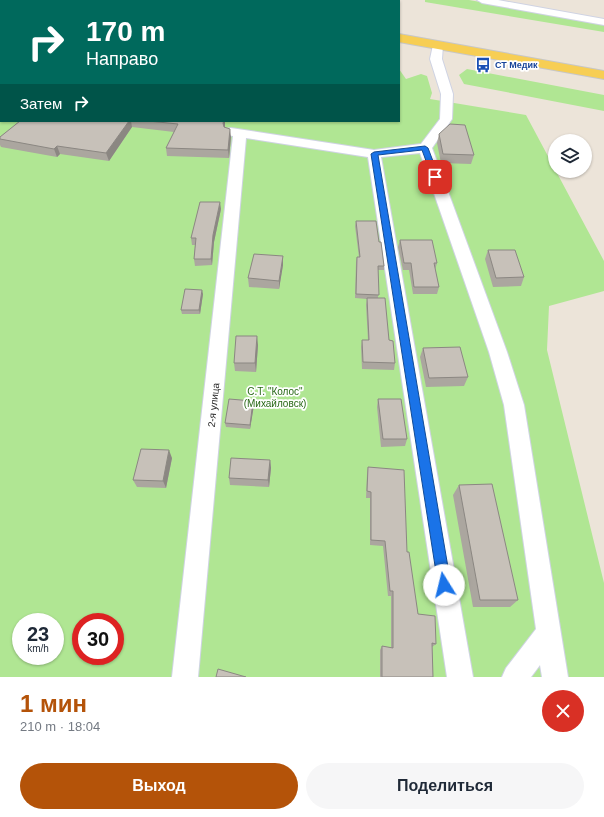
<!DOCTYPE html>
<html lang="ru">
<meta charset="utf-8">
<style>
:root{--surface:#fff;--page:#f6f6f7;--text:#1f2937;--muted:#747a83;--accent:#b45309}
body{margin:0;font-family:Arial,sans-serif;background:var(--page);color:var(--text);height:100vh;display:flex;flex-direction:column;font-size:15px;white-space:nowrap}
*{box-sizing:border-box;margin:0}
p{font-size:13px;color:var(--muted)}
.icon{flex:none;width:22px;height:22px;fill:none;stroke:currentColor;stroke-width:2;stroke-linecap:round;stroke-linejoin:round}
.map{position:relative;height:677px;overflow:hidden}
.details{display:flex;flex-direction:column;background:var(--surface);flex:1}
.details>*{flex:none}
.top-card{position:absolute;left:0px;top:0px;width:400px;height:122px;box-shadow:0 1px 3px #0004;background:#00695c;color:#fff;overflow:hidden}
.controls{position:absolute;left:548px;top:134px;display:grid;gap:8px}
.controls a{display:grid;place-items:center;width:44px;height:44px;border-radius:50%;background:var(--surface);box-shadow:0 1px 3px #0004;font-size:20px}
.speed{position:absolute;left:12px;top:613px;display:flex;gap:8px;font-size:20px;font-weight:700;text-align:center}
.speed>*{display:grid;place-content:center;width:52px;height:52px;border-radius:50%;background:var(--surface);box-shadow:0 1px 3px #0004;line-height:1}
.speed small{font-size:10px;font-weight:400}
.speed .limit{border:6px solid #d22;background:#fff;color:#111}
.pin{position:absolute;display:grid;place-items:center;width:34px;height:34px;color:#fff;margin:-17px;border-radius:8px;box-shadow:0 2px 6px #0006}
.me{position:absolute;width:44px;margin:-22px;rotate:351deg;stroke-linejoin:round;filter:drop-shadow(0 0 3px #0008)}
.turn{display:flex;align-items:center;gap:14px;height:84px;padding:0 20px;font-size:18px}
.turn .icon{width:52px;height:52px;stroke-width:2.5}
.turn b{display:block;font-size:28px;line-height:34px}
.then{display:flex;align-items:center;height:38px;padding:0 20px;background:#0003;gap:8px;font-size:15px}
.round{display:grid;place-items:center;flex:none;width:42px;height:42px;border-radius:21px;background:var(--page)}
.head{display:flex;align-items:center;justify-content:space-between;height:68px;padding:0 20px}
h1{font-size:24px;font-weight:800;line-height:30px;color:var(--accent)}
.cta{display:flex;gap:8px;margin-top:auto;padding:8px 20px}
.cta a{flex:1;height:46px;border-radius:24px;background:var(--accent);color:#fff;font-size:16px;font-weight:800;line-height:46px;text-align:center}
.cta a+a{background:var(--page);color:var(--text)}
.map>svg:first-child{display:block}
</style>
<div class="map">
<svg width="604" height="677" viewBox="0 0 604 677">
<rect width="100%" height="100%" fill="#ece4d9"/>
<path fill="#b0e693" fill-rule="evenodd" d="M 425,0 L 469,0 L 604,24 L 604,32 L 425,2 Z
M 0,54 L 1,121 L 399,121 L 399,69 L 406,79 L 421,74 L 427,76 L 432,93 L 430,99 L 526,115 L 604,261 L 604,291 L 549,306 L 547,350 L 604,583 L 604,677 L 0,677 ZM 21,622 L 55,622 L 55,656 L 21,656 ZM 81,622 L 115,622 L 115,656 L 81,656 Z
M 467,69 L 604,95 L 604,111 L 464,84 L 459,75 Z"/>
<g fill="none" stroke-linecap="round" stroke-linejoin="round">
<g stroke="#cfd3e3" stroke-width="2">
<path id="lane" d="M 131,0 L 135,0 L 135,1 L 131,1 Z"/>
</g>
<g stroke="#cfd3e3" stroke-width="2">
<path id="street" d="M 477,0 L 498,0 L 604,19 L 604,25 L 482,3 Z
M 438,42 L 443,45 L 442,59 L 453,94 L 452,119 L 432,148 L 507,352 L 524,405 L 568,677 L 542,677 L 540,665 L 531,677 L 502,677 L 506,668 L 536,629 L 504,405 L 489,352 L 420,153 L 381,157 L 473,677 L 447,677 L 368,157 L 246,138 L 198,677 L 172,677 L 233,136 L 226,135 L 225,132 L 226,129 L 231,128 L 374,150 L 421,144 L 440,119 L 441,94 L 430,59 L 433,45 Z"/>
</g>
<g stroke="#cfd3e3" stroke-width="2">
<path id="secondary" d="M 316,0 L 329,0 L 330,1 L 317,1 Z"/>
</g>
<g stroke="#c7c7c7" stroke-width="2">
<path id="primary" d="M 180,0 L 197,0 L 198,1 L 181,1 Z
M 399,34 L 604,71 L 604,79 L 399,42 Z"/>
</g>
<path stroke="#c7c7c7" stroke-width="1.5" stroke-dasharray="2 1" stroke-linecap="butt" d="M 237,0 L 242,1"/>
<use href="#lane" fill="#fff" fill-rule="evenodd"/>
<use href="#street" fill="#fff" fill-rule="evenodd"/>
<use href="#secondary" fill="#fff" fill-rule="evenodd"/>
<use href="#primary" fill="#f7ce54" fill-rule="evenodd"/>
</g>
<path fill="#aba69f" d="M 20,121 L 225,121 L 225,128 L 231,137 L 229,158 L 167,156 L 166,148 L 174,132 L 132,127 L 109,161 L 60,154 L 57,157 L 1,147 L 0,145 L 0,137 Z
M 439,134 L 474,155 L 471,164 L 441,163 L 437,143 Z
M 221,209 L 214,242 L 212,265 L 195,266 L 194,259 L 195,245 L 192,245 L 191,238 Z
M 356,221 L 379,242 L 384,266 L 384,270 L 378,270 L 378,298 L 389,340 L 395,363 L 394,370 L 362,369 L 361,347 L 362,340 L 368,340 L 366,305 L 367,299 L 355,298 L 356,262 L 357,257 L 359,257 L 355,226 Z
M 400,240 L 437,263 L 435,270 L 439,287 L 437,294 L 413,294 L 409,270 L 403,270 L 398,247 Z
M 488,250 L 524,277 L 521,286 L 493,287 L 485,259 Z
M 283,256 L 283,265 L 279,289 L 249,287 L 248,278 Z
M 203,294 L 200,314 L 182,314 L 181,310 Z
M 258,345 L 256,372 L 235,371 L 234,363 Z
M 423,348 L 468,377 L 464,386 L 426,387 L 420,357 Z
M 378,399 L 407,439 L 405,446 L 381,447 L 377,407 Z
M 254,405 L 250,429 L 226,427 L 225,423 Z
M 172,458 L 166,488 L 137,487 L 133,480 Z
M 270,460 L 271,468 L 269,487 L 230,485 L 229,478 Z
M 368,467 L 407,552 L 418,614 L 436,644 L 432,647 L 433,677 L 380,677 L 380,650 L 382,646 L 391,648 L 391,596 L 388,596 L 383,546 L 370,545 L 370,498 L 366,498 L 367,474 Z
M 459,485 L 518,600 L 510,607 L 473,607 L 453,495 Z"/>
<path fill="#8b8782" d="M 129,121 L 131,121 L 132,127 L 109,161 L 106,153 Z
M 224,121 L 225,121 L 225,128 L 224,132 L 223,123 Z
M 230,129 L 231,137 L 229,158 L 228,150 Z
M 57,146 L 60,154 L 57,157 L 54,149 Z
M 220,202 L 221,209 L 214,242 L 212,265 L 211,259 L 213,235 Z
M 283,256 L 283,265 L 279,289 L 279,281 Z
M 202,290 L 203,294 L 200,314 L 199,310 Z
M 257,336 L 258,345 L 256,372 L 255,363 Z
M 253,401 L 254,405 L 250,429 L 250,425 Z
M 169,450 L 172,458 L 166,488 L 163,481 Z
M 270,460 L 271,468 L 269,487 L 268,480 Z"/>
<path fill="#c7c1b9" stroke="#8b8782" d="M 20,121 L 129,121 L 106,153 L 57,146 L 54,149 L 0,139 L 0,137 Z
M 148,121 L 224,121 L 223,123 L 224,127 L 230,129 L 228,150 L 166,148 L 178,124 Z
M 450,124 L 465,125 L 474,155 L 443,154 L 439,134 Z
M 200,202 L 220,202 L 213,235 L 211,259 L 194,259 L 196,238 L 191,238 Z
M 356,221 L 376,221 L 379,242 L 381,242 L 384,266 L 378,266 L 379,295 L 356,294 L 357,257 L 360,257 Z
M 400,240 L 432,240 L 437,263 L 434,263 L 439,287 L 414,287 L 411,263 L 404,263 Z
M 488,250 L 515,250 L 524,277 L 496,278 Z
M 254,254 L 283,256 L 279,281 L 248,278 Z
M 185,289 L 202,290 L 199,310 L 181,310 Z
M 367,298 L 385,298 L 389,340 L 393,341 L 395,363 L 363,362 L 362,340 L 369,340 Z
M 236,336 L 257,336 L 255,363 L 234,363 Z
M 460,347 L 468,377 L 429,378 L 423,348 Z
M 229,399 L 253,401 L 250,425 L 225,423 Z
M 378,399 L 401,399 L 407,439 L 383,439 Z
M 141,449 L 169,450 L 163,481 L 133,480 Z
M 231,458 L 270,460 L 268,480 L 229,478 Z
M 368,467 L 404,470 L 407,552 L 409,552 L 418,614 L 435,616 L 436,644 L 432,643 L 433,677 L 382,677 L 382,646 L 393,648 L 393,591 L 390,591 L 385,541 L 371,540 L 371,492 L 367,491 Z
M 492,484 L 518,600 L 480,600 L 459,485 Z
M 218,669 L 246,677 L 216,677 Z"/>
<path fill="#1a73e8" stroke="#114b97" d="M 425,146 L 428,148 L 439,177 L 438,179 L 433,179 L 432,177 L 422,150 L 378,155 L 451,585 L 449,589 L 444,591 L 440,589 L 438,585 L 371,154 L 374,152 Z"/>
<defs>
<g id="bus-bare" transform="scale(1.2)"><path d="M-5-6H5V4H4V6H2V4H-2V6H-4V4H-5ZM-3.5-4V0h7V-4ZM-3.5 1.2v1.5H-2V1.2ZM2 1.2v1.5H3.5V1.2Z" fill="#1a4fb4" stroke="#fff" stroke-width="2.5" paint-order="stroke"/></g>
</defs>
<g fill-rule="evenodd">
<use href="#bus-bare" x="483" y="65"/>
</g>
<g text-anchor="middle" stroke-width="3.5" stroke-linejoin="round" paint-order="stroke">
<g font-size="9" font-weight="bold" fill="#164399" stroke="#fff" text-anchor="start">
<text x="495" y="68">СТ Медик</text>
</g>
<g font-size="10" fill="#286816" stroke="#fff">
<text x="275" y="395">С.Т. "Колос"<tspan x="275" dy="12">(Михайловск)</tspan></text>
</g>
<g font-size="10" fill="#292929" stroke="#fff">
<text transform="translate(213 405) rotate(-84)" y="4">2-я улица</text>
</g>
</g>
</svg>
<div class="controls">
<a><svg class="icon" aria-label="layers" viewBox="0 0 24 24"><path d="M12 4l9 5-9 5-9-5zM3 14l9 5 9-5"/></svg></a>
</div>
<div class="speed"><div>23<small>km/h</small></div><div class="limit">30</div></div>
<div class="pin" style="left:435px;top:177px;background:#d93025"><svg class="icon" aria-label="arrive" viewBox="0 0 24 24"><path d="M6 21V4h12l-3 4 3 4H6"/></svg></div>
<svg class="me" style="left:444px;top:585px" viewBox="-20 -20 40 40"><circle r="19" fill="#fff"/><path d="M0-13L10 11 0 6-10 11z" fill="#1a73e8"/></svg>
<div class="top-card">
<div class="turn"><svg class="icon" aria-label="right" viewBox="0 0 24 24"><path d="M7 20v-9h11M14 6l5 5-5 5"/></svg><div><b>170 m</b>Направо</div></div>
<div class="then">Затем<svg class="icon" aria-label="right" viewBox="0 0 24 24"><path d="M7 20v-9h11M14 6l5 5-5 5"/></svg></div>
</div>
</div>
<section class="details">
<div class="head"><div><h1>1 мин</h1><p>210 m · 18:04</p></div><a class="round" style="background:#d93025;color:#fff"><svg class="icon" aria-label="close" viewBox="0 0 24 24"><path d="M6 6l12 12M18 6L6 18"/></svg></a></div>
<div class="cta"><a>Выход</a><a>Поделиться</a></div>
</section>
